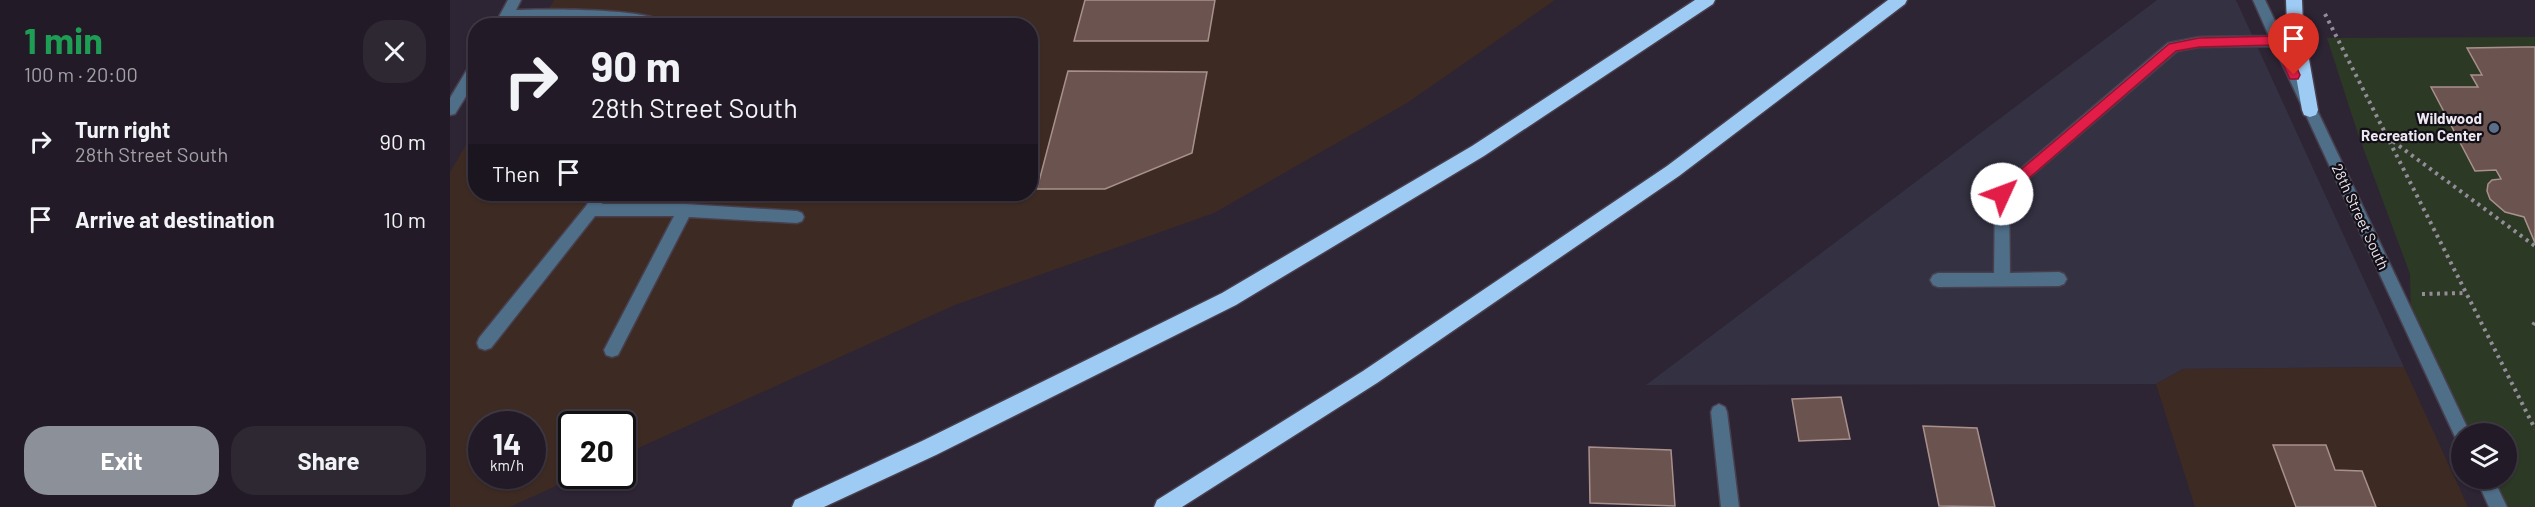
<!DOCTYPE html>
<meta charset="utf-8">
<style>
:root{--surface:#221b27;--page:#2e2833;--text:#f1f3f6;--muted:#a2a1a7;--line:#3f3944;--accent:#8c9099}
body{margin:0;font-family:Barlow,sans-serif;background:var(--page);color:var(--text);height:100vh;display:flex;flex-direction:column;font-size:22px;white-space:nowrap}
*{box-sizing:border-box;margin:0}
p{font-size:20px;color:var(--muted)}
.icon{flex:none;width:33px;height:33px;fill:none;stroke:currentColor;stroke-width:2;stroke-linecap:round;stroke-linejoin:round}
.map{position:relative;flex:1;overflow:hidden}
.drawer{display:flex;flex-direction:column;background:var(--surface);width:450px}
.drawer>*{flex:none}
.guide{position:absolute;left:18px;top:18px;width:570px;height:183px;border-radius:24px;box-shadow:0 2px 4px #0004,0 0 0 2px var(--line);background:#221b27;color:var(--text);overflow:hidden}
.tools{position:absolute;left:2001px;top:423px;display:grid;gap:12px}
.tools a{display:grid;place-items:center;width:66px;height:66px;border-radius:50%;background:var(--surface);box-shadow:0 2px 4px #0004,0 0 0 2px var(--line);font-size:30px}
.speed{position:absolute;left:18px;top:411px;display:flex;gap:12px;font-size:30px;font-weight:700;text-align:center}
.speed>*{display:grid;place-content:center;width:78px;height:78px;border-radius:50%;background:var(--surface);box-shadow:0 2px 4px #0004,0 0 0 2px var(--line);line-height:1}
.speed small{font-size:15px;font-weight:400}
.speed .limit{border:3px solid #111;border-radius:9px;background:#fff;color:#111}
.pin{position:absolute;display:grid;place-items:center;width:51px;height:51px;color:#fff;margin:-62px -26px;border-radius:50% 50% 50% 0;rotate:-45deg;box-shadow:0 0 6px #0007}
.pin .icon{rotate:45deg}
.me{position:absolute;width:66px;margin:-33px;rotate:47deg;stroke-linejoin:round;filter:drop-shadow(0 0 4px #0008)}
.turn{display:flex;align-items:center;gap:21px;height:126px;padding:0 24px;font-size:27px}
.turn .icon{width:78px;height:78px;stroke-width:2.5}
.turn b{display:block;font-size:42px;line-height:51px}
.then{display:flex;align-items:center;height:57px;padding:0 24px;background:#0003;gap:12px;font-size:22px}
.round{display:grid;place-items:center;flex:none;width:63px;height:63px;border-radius:24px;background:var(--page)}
.overview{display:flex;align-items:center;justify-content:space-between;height:102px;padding:0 24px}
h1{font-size:36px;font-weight:700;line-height:45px;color:#1e9e55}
.primary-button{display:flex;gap:12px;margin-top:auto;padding:12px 24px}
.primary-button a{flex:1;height:69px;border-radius:24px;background:var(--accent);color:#fff;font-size:24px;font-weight:700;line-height:69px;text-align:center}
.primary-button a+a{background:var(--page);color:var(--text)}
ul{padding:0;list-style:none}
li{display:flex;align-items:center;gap:18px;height:78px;padding:0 24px}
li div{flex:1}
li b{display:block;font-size:22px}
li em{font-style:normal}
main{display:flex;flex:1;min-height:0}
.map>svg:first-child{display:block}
</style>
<main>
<section class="drawer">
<div class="overview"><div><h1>1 min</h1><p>100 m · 20:00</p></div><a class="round"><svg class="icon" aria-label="close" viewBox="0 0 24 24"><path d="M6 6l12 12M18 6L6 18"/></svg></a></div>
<ul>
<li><svg class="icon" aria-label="right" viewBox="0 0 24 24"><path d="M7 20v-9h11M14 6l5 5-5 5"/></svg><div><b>Turn right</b><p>28th Street South</p></div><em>90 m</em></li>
<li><svg class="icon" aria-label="arrive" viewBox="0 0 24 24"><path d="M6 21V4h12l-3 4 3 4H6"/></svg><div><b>Arrive at destination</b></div><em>10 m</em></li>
</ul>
<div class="primary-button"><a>Exit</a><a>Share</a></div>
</section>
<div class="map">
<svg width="2085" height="507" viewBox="0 0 2085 507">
<rect width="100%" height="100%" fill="#2d2434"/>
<path fill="#343142" d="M 1707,0 L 1786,0 L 1954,367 L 1733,369 L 1706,384 L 1196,385 Z"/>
<path fill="#3d2b23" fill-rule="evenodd" d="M 104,0 L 1105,0 L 957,103 L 764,213 L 505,305 L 173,455 L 172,424 L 122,424 L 122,476 L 128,476 L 60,507 L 0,507 L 0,172 L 25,130 L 26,194 L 580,194 L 580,26 L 89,25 ZM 32,424 L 82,424 L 82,476 L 32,476 Z
M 1954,367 L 2018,507 L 1745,507 L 1706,384 L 1733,369 Z"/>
<path fill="#2c3925" d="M 2085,37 L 2085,507 L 2048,507 L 2034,479 L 2056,478 L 2056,434 L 2012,433 L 1961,327 L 1960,274 L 1908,134 L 1877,38 Z"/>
<path fill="#6b5450" stroke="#a9908c" stroke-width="1.5" d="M 635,0 L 765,0 L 758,41 L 624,41 Z
M 2075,47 L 2085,47 L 2085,243 L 2074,217 L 2055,212 L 2040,199 L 2037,191 L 2038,184 L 2042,180 L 2051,179 L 2046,170 L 2025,171 L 1981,87 L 2028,87 L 2021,75 L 2032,75 L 2017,48 Z
M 618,71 L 757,72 L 742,153 L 655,189 L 587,189 Z
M 1391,397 L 1400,439 L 1349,441 L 1342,399 Z
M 1473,426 L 1527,428 L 1545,507 L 1489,506 Z
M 1823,445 L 1876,445 L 1885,470 L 1912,471 L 1926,507 L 1846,507 Z
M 1139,447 L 1221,450 L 1225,506 L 1140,503 Z"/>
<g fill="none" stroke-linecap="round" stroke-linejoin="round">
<g stroke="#483f4e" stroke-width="3">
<path id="minor" d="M 58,0 L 71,0 L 66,10 C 92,9 207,7 220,26 L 194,26 L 120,18 L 60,20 L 57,26 L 44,26 Z
M 1803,0 L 1815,0 L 2018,429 L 2020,434 L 2012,434 L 2012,442 L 2006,439 L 1824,46 L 1749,47 L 1727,51 L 1559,195 L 1560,273 L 1609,272 L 1614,274 L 1617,279 L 1614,284 L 1609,286 L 1488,287 L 1483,285 L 1480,280 L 1483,275 L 1488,273 L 1544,273 L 1545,193 L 1547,189 L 1718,43 L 1749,37 L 1819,36 Z
M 26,62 L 26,80 L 5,114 L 0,115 L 0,98 L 21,63 Z
M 143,194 L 157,194 L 152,204 L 235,204 L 347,211 L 352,213 L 354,217 L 352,221 L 347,223 L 239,217 L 168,355 L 162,357 L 156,355 L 154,350 L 224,216 L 145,216 L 41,348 L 35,350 L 29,348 L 27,343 L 29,338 L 136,206 Z
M 1269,404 L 1275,407 L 1277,412 L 1289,507 L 1271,507 L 1261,412 L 1263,407 Z
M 2026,478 L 2043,478 L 2057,507 L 2039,507 Z"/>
</g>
<g stroke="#483f4e" stroke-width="3">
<path id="highway" d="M 1245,0 L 1265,0 L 1263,4 L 1034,156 L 786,305 L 486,455 L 374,507 L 342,507 L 345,500 L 472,441 L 772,293 L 1022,146 Z
M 1438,0 L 1457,0 L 1455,4 L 1229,176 L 927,383 L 732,507 L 704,507 L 707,500 L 913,371 L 1217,166 Z
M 1836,0 L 1852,0 L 1853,25 L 1868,110 L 1866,115 L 1860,117 L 1854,115 L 1852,110 L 1837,25 Z"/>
</g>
<path stroke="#948d99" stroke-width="4" stroke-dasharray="3 4.5" stroke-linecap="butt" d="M 1875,14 L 2085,429
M 1937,137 L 2085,246
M 1972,294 L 2016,293
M 2083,325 L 2085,322"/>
<use href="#minor" fill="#4f6e88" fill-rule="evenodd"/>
<use href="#highway" fill="#9ecbf3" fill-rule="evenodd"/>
</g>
<path fill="#e11d48" stroke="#92132f" stroke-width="1.5" d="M 1828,36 L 1833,37 L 1850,75 L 1848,79 L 1840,79 L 1824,45 L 1749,47 L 1726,51 L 1557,197 L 1547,197 L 1545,194 L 1547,190 L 1719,44 L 1749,38 Z"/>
<circle fill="#5c6f8a" stroke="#130f16" stroke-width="2" cx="2044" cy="128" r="6"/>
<g text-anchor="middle" stroke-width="4.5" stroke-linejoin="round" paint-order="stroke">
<g font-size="15" font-weight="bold" fill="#ede7f1" stroke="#130f16" text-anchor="end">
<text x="2032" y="124">Wildwood<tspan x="2032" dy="17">Recreation Center</tspan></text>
</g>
<g font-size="15" fill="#ede7f1" stroke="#130f16">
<text transform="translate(1910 217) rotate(65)" y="5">28th Street South</text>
</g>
</g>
</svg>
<div class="tools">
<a><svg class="icon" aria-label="layers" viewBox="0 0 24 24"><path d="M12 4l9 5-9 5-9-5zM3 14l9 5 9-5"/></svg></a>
</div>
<div class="speed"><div>14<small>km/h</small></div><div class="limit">20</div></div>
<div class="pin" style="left:1844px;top:75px;background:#d93025"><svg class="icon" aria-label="arrive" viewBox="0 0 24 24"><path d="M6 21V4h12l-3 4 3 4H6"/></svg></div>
<svg class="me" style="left:1552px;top:194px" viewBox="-20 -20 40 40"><circle r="19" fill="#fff"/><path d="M0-13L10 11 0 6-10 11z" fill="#e11d48"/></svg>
<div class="guide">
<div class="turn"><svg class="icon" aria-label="right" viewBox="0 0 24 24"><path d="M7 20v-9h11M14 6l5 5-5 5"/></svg><div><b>90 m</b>28th Street South</div></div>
<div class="then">Then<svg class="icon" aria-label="arrive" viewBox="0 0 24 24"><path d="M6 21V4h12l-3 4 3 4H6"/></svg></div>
</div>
</div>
</main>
